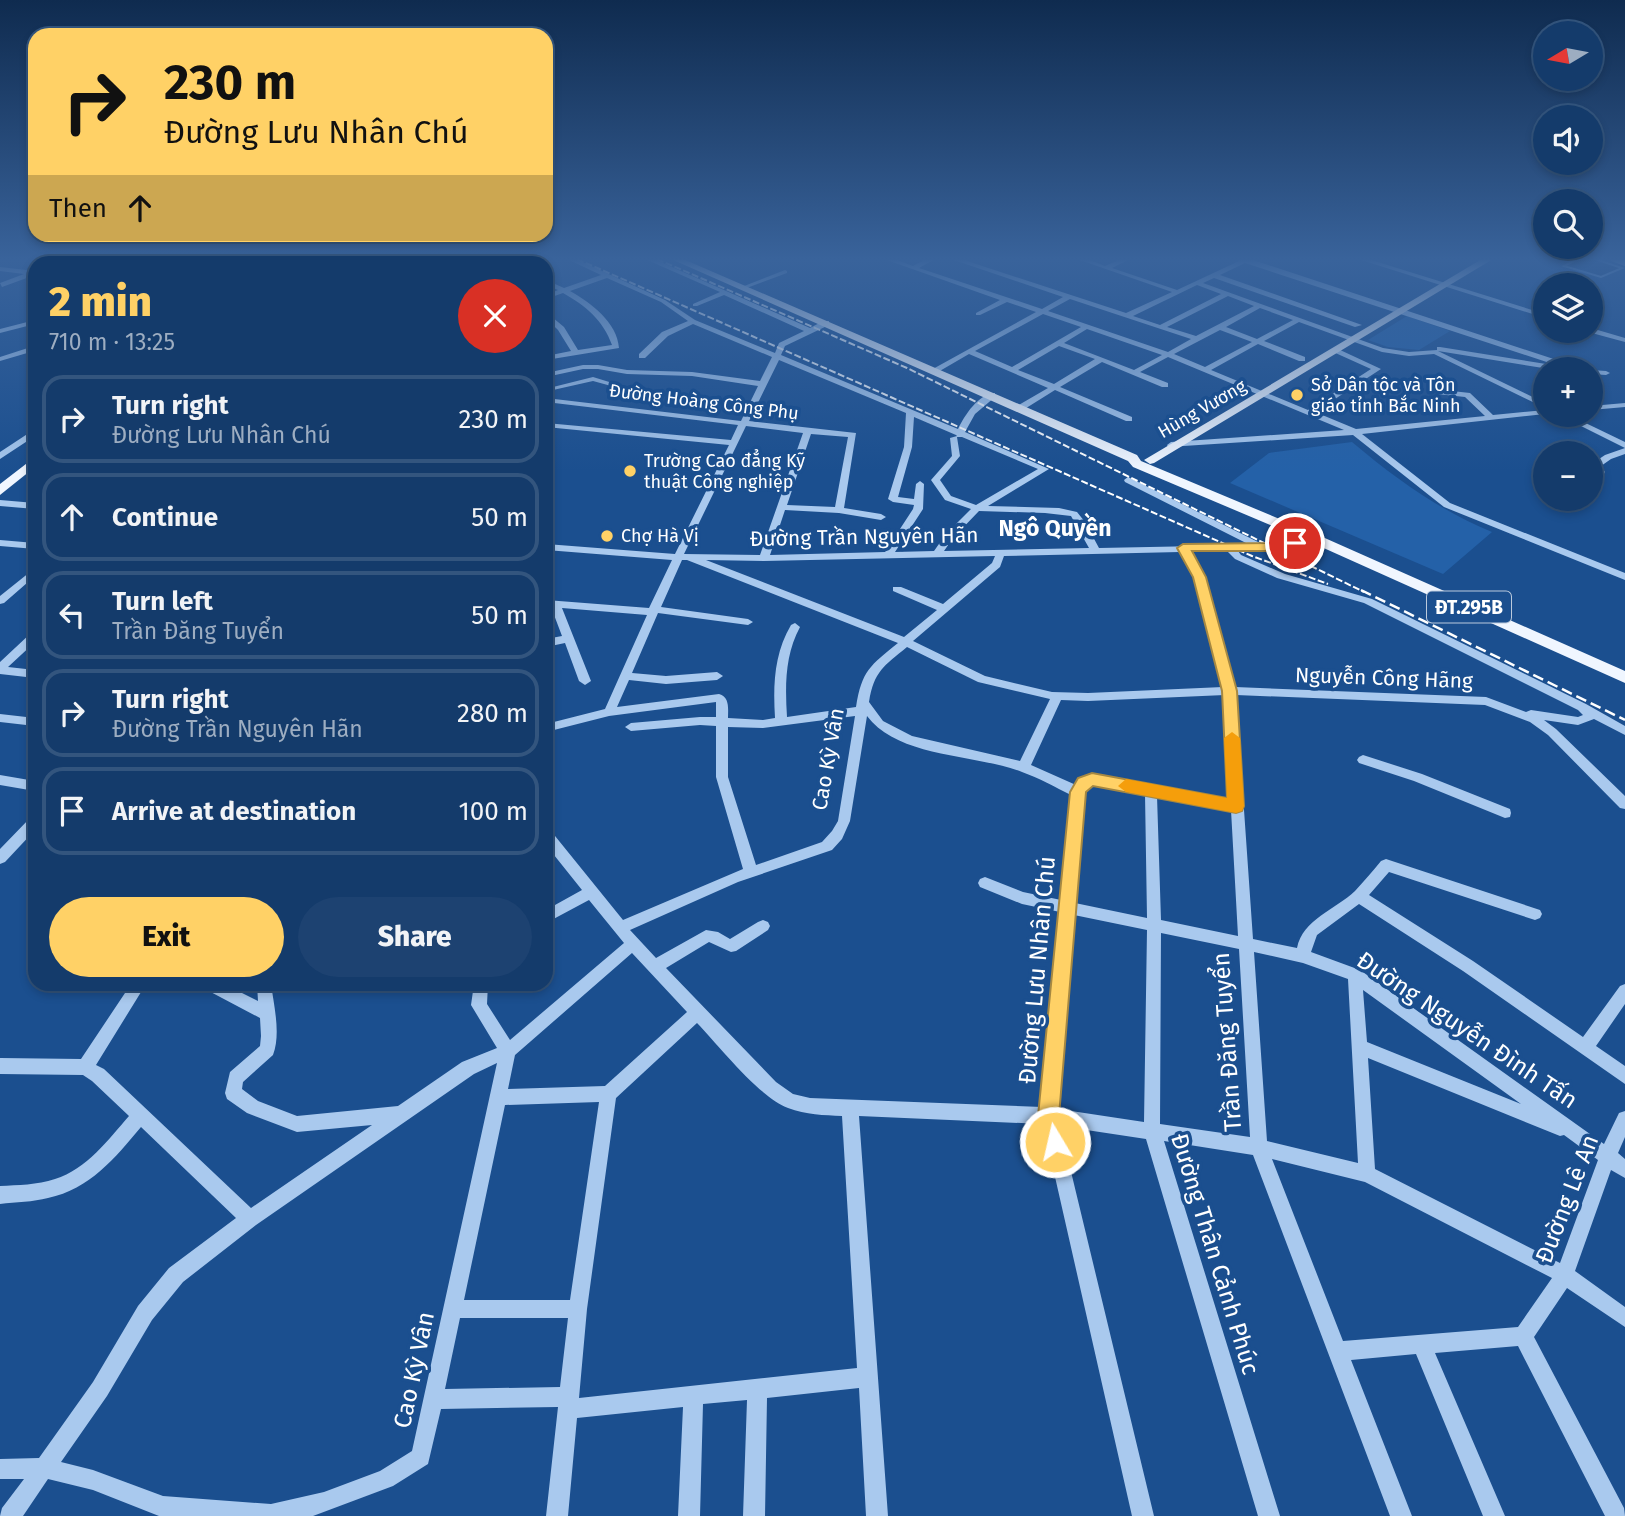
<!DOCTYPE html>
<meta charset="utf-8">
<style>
:root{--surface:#143b6b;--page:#1d4271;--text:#f1f3f6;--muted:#9dadc1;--line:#33557e;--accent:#ffd166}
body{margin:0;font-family:"Fira Sans",sans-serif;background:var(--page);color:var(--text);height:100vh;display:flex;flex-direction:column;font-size:26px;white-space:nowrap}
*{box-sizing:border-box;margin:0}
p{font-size:23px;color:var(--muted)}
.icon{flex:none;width:38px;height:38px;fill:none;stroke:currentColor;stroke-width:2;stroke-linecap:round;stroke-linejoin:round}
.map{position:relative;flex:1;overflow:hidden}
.sheet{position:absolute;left:28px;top:256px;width:525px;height:735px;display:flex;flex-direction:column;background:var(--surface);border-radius:21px;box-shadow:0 4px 10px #0003,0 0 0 2px var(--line)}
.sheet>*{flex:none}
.banner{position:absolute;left:28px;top:28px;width:525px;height:214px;border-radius:21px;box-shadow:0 4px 10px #0003,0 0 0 2px var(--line);background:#ffd166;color:#111;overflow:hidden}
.needle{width:46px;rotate:260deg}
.fabs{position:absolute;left:1533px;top:21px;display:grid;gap:14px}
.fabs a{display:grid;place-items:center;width:70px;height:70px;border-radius:50%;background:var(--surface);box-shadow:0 4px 10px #0003,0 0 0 2px var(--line);font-size:35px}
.pin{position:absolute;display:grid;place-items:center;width:60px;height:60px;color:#fff;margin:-30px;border:4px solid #fff;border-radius:50%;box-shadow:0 2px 7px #0007}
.me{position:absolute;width:77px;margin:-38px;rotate:351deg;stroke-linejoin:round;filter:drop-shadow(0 0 5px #0008)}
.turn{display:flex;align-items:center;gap:24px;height:147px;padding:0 21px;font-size:32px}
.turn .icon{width:91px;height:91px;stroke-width:2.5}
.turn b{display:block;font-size:49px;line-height:60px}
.then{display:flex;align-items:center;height:66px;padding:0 21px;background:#0003;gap:14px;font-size:26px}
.round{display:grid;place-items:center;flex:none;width:74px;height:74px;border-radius:37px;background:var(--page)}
.head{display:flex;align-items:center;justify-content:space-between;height:119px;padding:0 21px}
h1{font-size:42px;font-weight:800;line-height:52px;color:var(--accent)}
.action{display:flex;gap:14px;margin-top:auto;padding:14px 21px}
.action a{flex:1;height:80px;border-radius:42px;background:var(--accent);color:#111;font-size:28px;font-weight:800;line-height:80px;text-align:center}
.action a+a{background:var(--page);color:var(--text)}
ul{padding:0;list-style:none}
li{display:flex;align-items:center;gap:21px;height:88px;margin:0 14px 10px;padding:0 7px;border:4px solid var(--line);border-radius:21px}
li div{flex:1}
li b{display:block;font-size:26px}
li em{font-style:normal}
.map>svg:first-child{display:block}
</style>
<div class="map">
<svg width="1625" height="1516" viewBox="0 0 1625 1516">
<rect width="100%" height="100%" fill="#1b4f8f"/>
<path fill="#2461a8" d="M 1407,316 L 1450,331 L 1419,350 L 1388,347 L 1368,340 Z
M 1352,442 C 1396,479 1439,510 1492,532 L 1443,574 L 1230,483 L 1269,453 Z"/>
<path fill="#123a6d" stroke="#9cc4f0" stroke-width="2" d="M 1578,259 L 1595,259 L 1622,268 L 1601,277 L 1564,266 Z"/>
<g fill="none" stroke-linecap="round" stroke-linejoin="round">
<path fill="#a9c9ee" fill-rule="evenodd" d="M 62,259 L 70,259 L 73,262 L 66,262 Z
M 92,259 L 104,259 L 95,262 L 86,262 Z
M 113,259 L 120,259 L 123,262 L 117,262 Z
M 251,259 L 263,259 L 254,262 L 245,262 Z
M 271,259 L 279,259 L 282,262 L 275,262 Z
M 320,259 L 332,259 L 323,262 L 314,262 Z
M 338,259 L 350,259 L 341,262 L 332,262 Z
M 400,259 L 411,259 L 402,262 L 394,262 Z
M 448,259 L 457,259 L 461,262 L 454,262 Z
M 495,259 L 504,259 L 508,262 L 501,262 Z
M 567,259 L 576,259 L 665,300 L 695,320 L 775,353 L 779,343 L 804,331 L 724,295 L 697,306 L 693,306 L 693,304 L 720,292 L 645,259 L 654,259 L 810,328 L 823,321 L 829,321 L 829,325 L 785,346 L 781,355 L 958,429 C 965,415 978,394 995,393 L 995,397 L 975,414 L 965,432 L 1049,469 L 988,506 L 1059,508 L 1077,512 L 1085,522 L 1099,548 L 1250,545 L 1125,482 L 1124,480 L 1128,477 L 1262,544 L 1297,540 L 1304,534 L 1310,534 L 1310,538 C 1293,553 1260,550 1238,551 L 1241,555 L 1285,574 L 1372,599 L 1586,704 L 1625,726 L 1625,735 L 1594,719 L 1578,725 L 1544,720 L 1556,729 L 1625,796 L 1625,809 L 1620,808 L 1548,735 L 1530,722 L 1485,705 L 1236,695 L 1253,939 L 1297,948 C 1303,919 1335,910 1355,891 C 1364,881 1373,871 1381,861 L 1386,859 L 1540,910 L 1542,914 L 1540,918 L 1535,920 L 1389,872 L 1369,895 L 1473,961 L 1583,1037 L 1620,986 L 1625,984 L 1625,1004 L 1596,1046 L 1625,1066 L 1625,1084 L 1463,971 L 1359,904 L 1317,935 L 1311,952 L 1360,970 L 1604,1144 L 1619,1113 L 1625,1111 L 1625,1137 L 1618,1153 L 1625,1159 L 1625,1178 L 1611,1170 L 1575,1271 L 1625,1307 L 1625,1327 L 1567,1288 L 1534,1337 L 1624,1508 L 1625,1516 L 1605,1516 L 1518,1346 L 1435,1353 L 1505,1516 L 1483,1516 L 1416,1354 L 1351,1360 L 1412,1516 L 1390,1516 L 1253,1155 L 1164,1141 L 1280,1516 L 1258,1516 L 1146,1139 L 1060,1126 L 1154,1516 L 1132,1516 L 1043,1124 L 859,1116 L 888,1516 L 866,1516 L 859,1388 L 767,1398 L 765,1516 L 743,1516 L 747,1400 L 703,1404 L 700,1516 L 678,1516 L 683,1407 L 577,1418 L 568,1516 L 546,1516 L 558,1407 L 441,1409 L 428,1464 L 393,1486 L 313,1516 L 159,1516 L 93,1490 L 48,1479 L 23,1516 L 0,1516 L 2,1508 L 24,1479 L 0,1479 L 0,1459 L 39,1458 L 93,1382 L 138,1306 L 169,1268 L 236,1218 L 141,1127 C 115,1158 90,1189 48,1198 C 33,1202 16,1202 0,1204 L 0,1186 C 18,1185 37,1185 55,1179 C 87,1169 108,1140 129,1116 L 92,1081 L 83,1075 L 0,1074 L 0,1058 L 81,1059 L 131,984 L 146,984 L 96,1065 L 104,1069 L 251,1208 L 372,1125 L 297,1132 L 247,1113 L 227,1099 L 225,1093 L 230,1072 L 260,1046 L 261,1036 L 260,1018 L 205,989 L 203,984 L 224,984 L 258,1001 L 257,984 L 271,984 C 274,1006 281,1034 273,1055 L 243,1082 L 242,1089 L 258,1101 L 297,1116 L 398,1106 L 462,1062 L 497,1048 L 471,1005 L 474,984 L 488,984 L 487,1004 L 510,1040 L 624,943 L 589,900 L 546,923 L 546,910 L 582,890 L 546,845 L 546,830 L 551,831 L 623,920 L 743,869 L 716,777 L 716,726 L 700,725 L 631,731 L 625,727 L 631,723 L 700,717 L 716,717 L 716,702 L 609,716 L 546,732 L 546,724 L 605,709 L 647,615 L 562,608 L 591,681 L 585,685 L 579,681 L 565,643 L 546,647 L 546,639 L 562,636 L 551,607 L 546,606 L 546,600 L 649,608 L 672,560 L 546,550 L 546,544 L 675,554 L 729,445 L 546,427 L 546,423 L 731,440 L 738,425 L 546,402 L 546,398 L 741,421 L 758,386 L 692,376 L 627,374 L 598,369 L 583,369 L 546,377 L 546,373 L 583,365 L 598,365 L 627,370 L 692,372 L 760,381 L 772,357 L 693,324 L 668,336 L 645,358 L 639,358 L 639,354 L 662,332 L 688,321 L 661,302 L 607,278 L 570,291 C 591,303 617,322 619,348 L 546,360 L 546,356 L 571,351 L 558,330 L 546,318 L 546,312 L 564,327 L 578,350 L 612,345 C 603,320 586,306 563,293 L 546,299 L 546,295 L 558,290 L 546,285 L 546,280 L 564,288 L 601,275 ZM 779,360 L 906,413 L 904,447 L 888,499 L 893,502 L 914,505 L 913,509 L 885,552 L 770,555 L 785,510 L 839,513 L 881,520 L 886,517 L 881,514 L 844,508 L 856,433 L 749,421 ZM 914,417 L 956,435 L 957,436 L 950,438 L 952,456 L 931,480 L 945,500 L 971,509 L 946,534 L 934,551 L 895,552 L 923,509 L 924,484 L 920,481 L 916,484 L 914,499 L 898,497 L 912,447 ZM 746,426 L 803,433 L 760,555 L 684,554 ZM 811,434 L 848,437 L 835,507 L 787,505 ZM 957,437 L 962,437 L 1038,469 L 976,505 L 951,496 L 940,480 L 960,456 ZM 979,511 L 1045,513 L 1071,516 L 1089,548 L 944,551 L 953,538 ZM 1227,551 L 1235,559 L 1277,578 L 1364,603 L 1578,710 L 1583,715 L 1578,717 L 1531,710 L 1526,712 L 1486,697 L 1235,687 L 1205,577 L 1190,552 ZM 1180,552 L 1195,577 L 1223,687 L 1088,693 L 1052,692 L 985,676 L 913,641 L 1000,567 L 1004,556 ZM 995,556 L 992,563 L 943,604 L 901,587 L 893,587 L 893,591 L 937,610 L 904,637 L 706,560 L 764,561 ZM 682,560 L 687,560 L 898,643 C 870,666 862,670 856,707 L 787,717 C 785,685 785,655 800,627 L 795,623 L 791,625 C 774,654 773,685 775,718 L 763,720 L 728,718 C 728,709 730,697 719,694 L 617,707 L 629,680 L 666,684 L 717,680 L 723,676 L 717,672 L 666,676 L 632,673 L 658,613 L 748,625 L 753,622 L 748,619 L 661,607 ZM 907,647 L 978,682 L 1050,699 L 1020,761 L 912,736 L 883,721 L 869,702 C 874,671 884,666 907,647 ZM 1225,695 L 1231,800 L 1092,774 L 1080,780 L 1076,785 L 1031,765 L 1061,700 L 1088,701 ZM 855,716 L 838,821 L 832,831 L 822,842 L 756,865 L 728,777 L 728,727 L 763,728 ZM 867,716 C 898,758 976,754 1022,772 C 1039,778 1055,787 1071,795 L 1061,900 L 1023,892 L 985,877 L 980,879 L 978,883 L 980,887 L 1022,904 L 1060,912 L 1042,1107 L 810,1098 L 793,1094 L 776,1082 L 666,968 L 709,942 L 731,952 L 736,951 L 768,930 L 770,926 L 768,922 L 763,920 L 758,922 L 730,939 L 718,932 L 706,930 L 656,958 L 630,930 L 738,882 L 832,850 L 842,839 L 850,821 ZM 1093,784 L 1145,794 L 1147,918 L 1075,903 L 1084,793 L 1088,786 ZM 1157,796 L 1231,810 L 1238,936 L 1161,920 ZM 1074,915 L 1147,930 L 1144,1122 L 1058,1109 ZM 1161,933 L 1239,949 L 1250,1137 L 1160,1124 ZM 1254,952 L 1303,963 L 1348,979 L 1358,1163 L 1267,1141 ZM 632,953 L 687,1012 L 605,1086 L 508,1089 L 515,1055 ZM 1363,990 L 1521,1104 L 1367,1042 ZM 697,1023 C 719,1046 760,1098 788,1108 C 806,1115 824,1115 842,1116 L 857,1368 L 579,1398 L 587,1309 L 616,1098 ZM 1368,1058 L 1560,1136 L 1564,1135 L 1598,1160 L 1560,1263 L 1375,1169 ZM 497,1063 L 412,1451 L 380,1471 L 324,1492 L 271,1504 L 163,1496 L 93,1470 L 61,1462 L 107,1396 L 152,1320 L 183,1282 L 256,1225 L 474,1074 ZM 599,1102 L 570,1300 L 464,1300 L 505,1105 ZM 1272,1159 L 1365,1182 L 1552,1278 L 1518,1327 L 1343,1341 ZM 460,1318 L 568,1318 L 560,1387 L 445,1389 Z
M 884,259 L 894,259 L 913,266 L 926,259 L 935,259 L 919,268 L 1042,309 L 1063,297 L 951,259 L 961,259 L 1126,313 L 1172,292 L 1077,259 L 1087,259 L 1105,266 L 1121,259 L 1130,259 L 1112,268 L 1177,290 L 1239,261 L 1236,259 L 1250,259 L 1578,367 L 1579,369 L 1568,369 L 1245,263 L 1220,275 L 1362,325 L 1355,327 L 1214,278 L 1203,283 L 1383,348 L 1409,352 L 1437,350 L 1437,347 L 1440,347 L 1546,364 L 1546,368 L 1543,368 L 1438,351 L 1545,403 L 1545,408 L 1434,354 L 1409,356 L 1382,352 L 1299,322 L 1264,341 L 1305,357 L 1305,361 L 1299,361 L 1258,344 L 1211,370 L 1308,410 L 1371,369 L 1331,351 L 1338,349 L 1381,369 L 1315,412 L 1356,429 L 1485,416 L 1465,397 L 1437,394 L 1428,377 L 1432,375 L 1435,375 L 1443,390 L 1470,393 L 1493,415 L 1545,410 L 1545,414 L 1362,434 L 1450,503 L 1625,573 L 1625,580 L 1444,507 L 1353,435 L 1168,447 L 1167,445 L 1171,442 L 1344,430 L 1168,357 L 1140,372 L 1168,383 L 1168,387 L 1162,387 L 1102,362 L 1060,387 L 1132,417 L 1132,421 L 1126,421 L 1055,390 L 1023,410 L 1017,410 L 1017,406 L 1048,388 L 969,354 L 938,372 L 931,370 L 1036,312 L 1007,302 L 980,315 L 976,315 L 976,313 L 1000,300 ZM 1197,285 L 1221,294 L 1160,325 L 1133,316 ZM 1228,296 L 1254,306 L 1196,336 L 1167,327 ZM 1070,299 L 1191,339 L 1168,352 L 1048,311 ZM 1260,308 L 1293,320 L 1257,339 L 1226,327 ZM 1043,314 L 1081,327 L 1012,367 L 975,351 ZM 1087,329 L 1162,355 L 1134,370 L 1064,343 ZM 1220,330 L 1252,342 L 1205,367 L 1174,354 ZM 1059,346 L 1095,359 L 1054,384 L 1018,370 Z
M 1358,259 L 1368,259 L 1545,314 L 1545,318 Z
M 0,267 L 35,271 L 35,275 L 2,287 L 0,283 L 24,274 L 0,271 Z
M 785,270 L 787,271 L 787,273 L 744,289 L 739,288 Z
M 35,320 L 35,324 L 0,333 L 0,329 Z
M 1591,328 L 1625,338 L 1625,342 L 1588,332 Z
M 31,347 L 35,349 L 34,351 L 0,361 L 0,357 Z
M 1591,370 L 1606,371 L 1610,373 L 1606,375 L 1591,374 Z
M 593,377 L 619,385 L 615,387 L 593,381 L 553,390 L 549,388 Z
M 1625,403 L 1625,407 L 1591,410 L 1591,406 Z
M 1559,415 L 1569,415 L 1625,442 L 1625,448 Z
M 35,429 L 35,436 L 0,459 L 0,452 Z
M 1625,448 L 1625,454 L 1611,459 L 1601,466 L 1605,472 L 1604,474 L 1591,477 L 1591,471 L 1595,470 L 1592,465 L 1593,463 L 1605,455 Z
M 0,500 L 35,503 L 35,509 L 0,506 Z
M 0,540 L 35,543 L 35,549 L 0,546 Z
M 35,568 L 35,576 L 4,603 L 0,604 L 0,596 Z
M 35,632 L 35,642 L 8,667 L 35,670 L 35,678 L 0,674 L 0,662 L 31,633 Z
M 546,704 L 550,705 L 554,716 L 548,720 L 546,720 Z
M 0,714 L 35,718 L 35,726 L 0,722 Z
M 1363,755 L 1422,774 L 1510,809 L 1511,813 L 1510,817 L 1505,818 L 1414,781 L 1359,763 L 1357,760 L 1359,757 Z
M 0,775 L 35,781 L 35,791 L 0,785 Z
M 35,817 L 35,830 L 5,862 L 0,864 L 0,849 L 30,818 Z"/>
<path fill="#f0f6ff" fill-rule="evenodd" d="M 328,259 L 344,259 L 337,262 L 323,262 Z
M 671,259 L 683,259 L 1137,455 L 1141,461 L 1318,535 L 1625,671 L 1625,683 L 1308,541 L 1133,467 L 1128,461 Z
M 1482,259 L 1493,259 L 1154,463 L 1150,464 L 1144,460 Z
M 1610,259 L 1625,260 L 1625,266 L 1611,261 Z
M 35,457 L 35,467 L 0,495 L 0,484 Z"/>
<path stroke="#fff" stroke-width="2" stroke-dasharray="7 2.5" stroke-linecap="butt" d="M 577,259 L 1252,556 L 1328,584
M 657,259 L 907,368 L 1364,592"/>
<path stroke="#fff" stroke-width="2.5" stroke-dasharray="11 5" stroke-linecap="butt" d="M 1361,590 L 1625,720"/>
</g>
<linearGradient id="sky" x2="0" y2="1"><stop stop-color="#0f2b4f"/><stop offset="0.55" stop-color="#39639b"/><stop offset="1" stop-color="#39639b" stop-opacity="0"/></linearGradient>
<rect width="1625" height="471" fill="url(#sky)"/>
<path fill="#ffd166" stroke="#a68842" stroke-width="2" d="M 1295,539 L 1299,541 L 1299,546 L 1270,551 L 1192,551 L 1206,577 L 1237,691 L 1244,806 L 1242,811 L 1236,813 L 1093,786 L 1086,792 L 1059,1116 L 1066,1142 L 1063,1150 L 1055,1153 L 1047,1150 L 1038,1116 L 1070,792 L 1078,778 L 1092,773 L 1227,798 L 1222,691 L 1193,577 L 1177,548 L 1183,544 L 1270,543 Z"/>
<path fill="#f59e0b" d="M 1232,732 L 1240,738 L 1244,806 L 1242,811 L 1236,813 L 1126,792 L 1118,786 L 1126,779 L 1227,798 L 1224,738 Z"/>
<g fill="#ffd166" stroke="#1b4f8f" stroke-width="2.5">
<circle cx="1297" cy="395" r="7"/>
<circle cx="630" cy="471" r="7"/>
<circle cx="607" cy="536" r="7"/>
</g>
<g text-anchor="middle" stroke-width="7" stroke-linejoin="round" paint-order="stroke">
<g font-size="18" fill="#fff" stroke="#1b4f8f" text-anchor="start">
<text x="1311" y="391">Sở Dân tộc và Tôn<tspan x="1311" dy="21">giáo tỉnh Bắc Ninh</tspan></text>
<text x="644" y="467">Trường Cao đẳng Kỹ<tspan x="644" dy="21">thuật Công nghiệp</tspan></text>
<text x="621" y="542">Chợ Hà Vị</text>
</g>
<g font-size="18" fill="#fff" stroke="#1b4f8f">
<text transform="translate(704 402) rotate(7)" y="6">Đường Hoàng Công Phụ</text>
<text transform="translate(1202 409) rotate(-30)" y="6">Hùng Vương</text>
</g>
<rect fill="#1b4f8f" stroke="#bbcadd" stroke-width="2" x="1427" y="591.5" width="84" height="31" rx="5"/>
<g font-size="19" font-weight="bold" fill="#fff">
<text x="1469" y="614">ĐT.295B</text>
</g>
<g font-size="21" fill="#fff" stroke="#1b4f8f">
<text transform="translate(864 537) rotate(-1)" y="7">Đường Trần Nguyên Hãn</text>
<text transform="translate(1384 678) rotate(2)" y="7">Nguyễn Công Hãng</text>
<text transform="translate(828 759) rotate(-80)" y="7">Cao Kỳ Vân</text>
</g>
<g font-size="23" font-weight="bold" fill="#fff" stroke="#1b4f8f">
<text x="1055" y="536">Ngô Quyền</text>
</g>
<g font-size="24" fill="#fff" stroke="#1b4f8f">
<text transform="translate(1037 970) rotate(-85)" y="8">Đường Lưu Nhân Chú</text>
<text transform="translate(1467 1030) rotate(34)" y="8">Đường Nguyễn Đình Tấn</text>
<text transform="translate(1227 1042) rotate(-94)" y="8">Trần Đăng Tuyển</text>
<text transform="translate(1567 1199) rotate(-69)" y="8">Đường Lê An</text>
<text transform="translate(1215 1254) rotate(73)" y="8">Đường Thân Cảnh Phúc</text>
<text transform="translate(414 1370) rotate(-78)" y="8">Cao Kỳ Vân</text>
</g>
</g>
</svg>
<div class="fabs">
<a><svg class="needle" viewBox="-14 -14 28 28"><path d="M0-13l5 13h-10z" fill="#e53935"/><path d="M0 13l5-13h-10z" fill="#9dadc1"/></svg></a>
<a><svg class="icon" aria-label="sound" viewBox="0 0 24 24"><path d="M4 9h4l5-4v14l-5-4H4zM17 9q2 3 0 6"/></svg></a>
<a><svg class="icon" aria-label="search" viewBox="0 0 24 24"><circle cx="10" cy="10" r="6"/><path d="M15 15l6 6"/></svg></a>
<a><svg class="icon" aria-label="layers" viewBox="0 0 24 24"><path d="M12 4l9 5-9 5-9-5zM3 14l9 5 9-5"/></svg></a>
<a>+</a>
<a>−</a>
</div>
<div class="pin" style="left:1295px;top:543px;background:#d93025"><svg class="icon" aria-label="arrive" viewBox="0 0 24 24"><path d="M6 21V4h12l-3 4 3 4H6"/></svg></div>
<svg class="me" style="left:1055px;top:1142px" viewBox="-20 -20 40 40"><circle r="17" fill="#ffd166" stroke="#fff" stroke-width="3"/><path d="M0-11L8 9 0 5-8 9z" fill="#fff"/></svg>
<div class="banner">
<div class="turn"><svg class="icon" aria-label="right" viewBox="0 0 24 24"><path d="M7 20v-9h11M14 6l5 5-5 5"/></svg><div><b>230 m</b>Đường Lưu Nhân Chú</div></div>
<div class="then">Then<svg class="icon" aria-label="ahead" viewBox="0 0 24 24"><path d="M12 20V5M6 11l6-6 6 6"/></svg></div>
</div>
<section class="sheet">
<div class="head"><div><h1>2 min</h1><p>710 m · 13:25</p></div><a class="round" style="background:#d93025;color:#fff"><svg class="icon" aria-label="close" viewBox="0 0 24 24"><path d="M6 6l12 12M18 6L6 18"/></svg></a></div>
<ul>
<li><svg class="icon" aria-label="right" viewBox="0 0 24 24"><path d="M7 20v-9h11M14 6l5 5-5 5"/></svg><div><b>Turn right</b><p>Đường Lưu Nhân Chú</p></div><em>230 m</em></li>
<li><svg class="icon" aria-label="ahead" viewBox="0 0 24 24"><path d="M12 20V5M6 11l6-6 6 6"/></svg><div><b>Continue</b></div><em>50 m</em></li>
<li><svg class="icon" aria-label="left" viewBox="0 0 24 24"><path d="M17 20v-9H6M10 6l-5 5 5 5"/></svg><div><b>Turn left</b><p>Trần Đăng Tuyển</p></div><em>50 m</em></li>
<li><svg class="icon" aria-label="right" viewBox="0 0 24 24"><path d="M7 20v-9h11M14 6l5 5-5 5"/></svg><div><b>Turn right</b><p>Đường Trần Nguyên Hãn</p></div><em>280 m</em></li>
<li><svg class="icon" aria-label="arrive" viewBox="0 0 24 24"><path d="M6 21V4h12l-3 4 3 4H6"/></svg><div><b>Arrive at destination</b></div><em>100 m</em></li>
</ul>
<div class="action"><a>Exit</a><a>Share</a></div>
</section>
</div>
